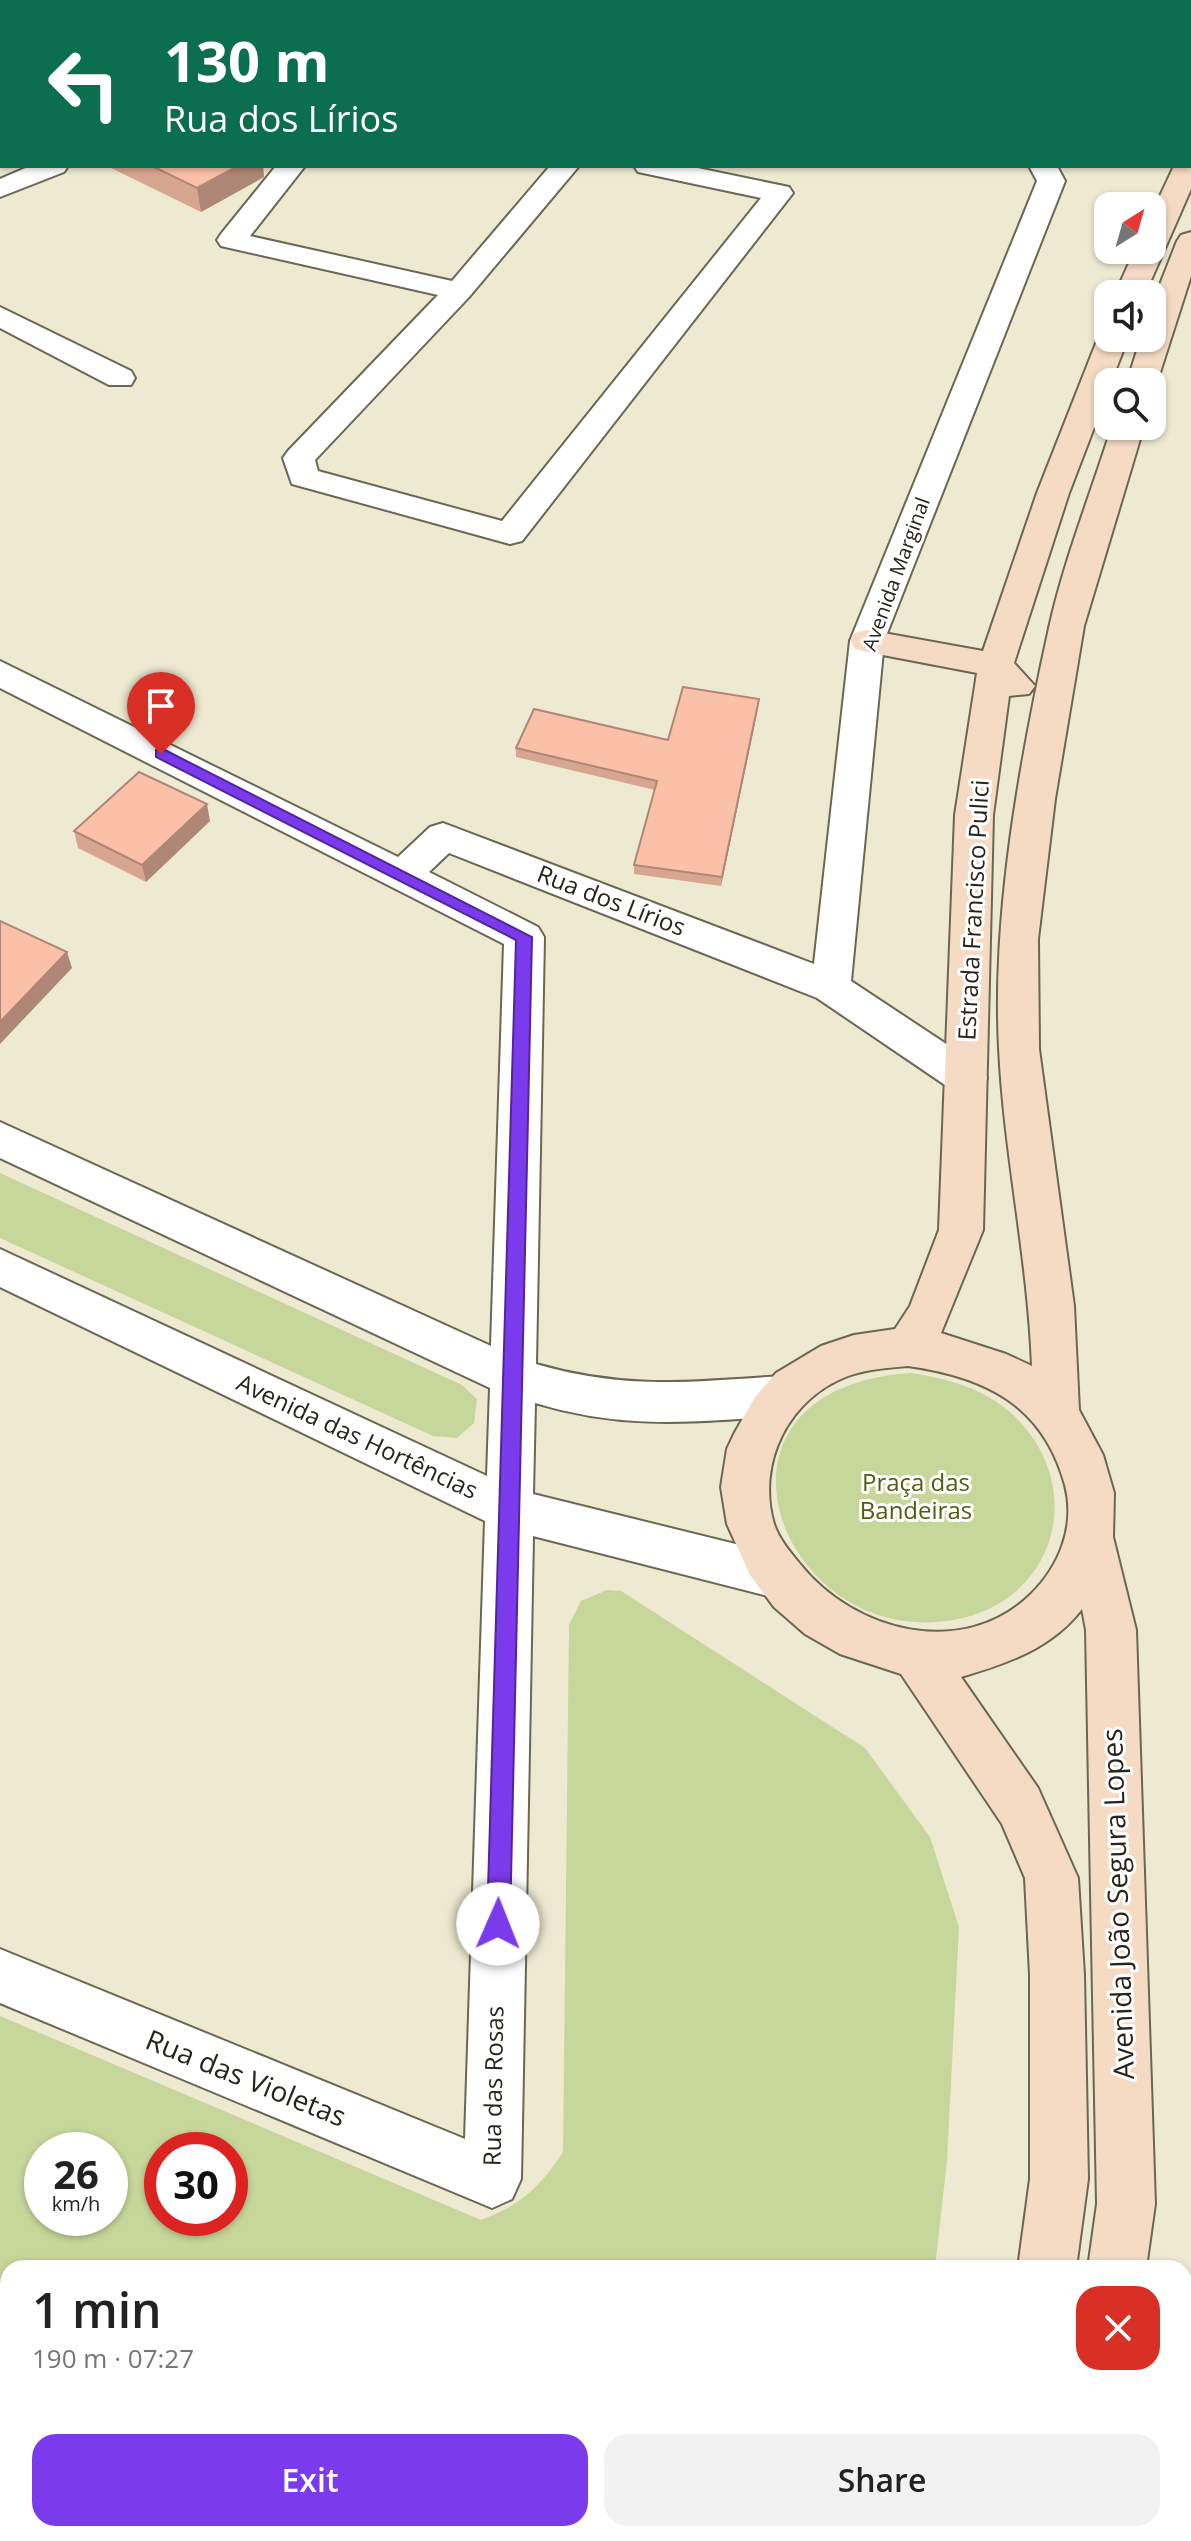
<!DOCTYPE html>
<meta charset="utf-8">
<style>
:root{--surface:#fff;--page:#f2f2f2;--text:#222;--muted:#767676;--accent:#7c3aed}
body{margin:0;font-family:"Open Sans",sans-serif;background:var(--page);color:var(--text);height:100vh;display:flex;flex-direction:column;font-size:30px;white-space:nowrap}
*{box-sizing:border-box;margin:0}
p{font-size:26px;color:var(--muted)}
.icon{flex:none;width:44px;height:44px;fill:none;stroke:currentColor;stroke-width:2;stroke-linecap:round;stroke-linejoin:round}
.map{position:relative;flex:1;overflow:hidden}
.sheet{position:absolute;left:0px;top:2260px;width:1192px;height:282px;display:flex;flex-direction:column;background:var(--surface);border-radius:24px 24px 0 0;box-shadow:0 2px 6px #0004}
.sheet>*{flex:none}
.top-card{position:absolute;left:0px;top:0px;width:1192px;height:168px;box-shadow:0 2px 6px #0004;background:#0b6e4f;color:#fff;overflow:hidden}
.needle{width:52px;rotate:37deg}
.controls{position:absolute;left:1094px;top:192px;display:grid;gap:16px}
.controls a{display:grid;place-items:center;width:72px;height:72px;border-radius:16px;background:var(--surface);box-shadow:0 2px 6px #0004;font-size:40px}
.speed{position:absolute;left:24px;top:2132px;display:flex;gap:16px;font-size:40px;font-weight:700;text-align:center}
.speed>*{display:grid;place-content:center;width:104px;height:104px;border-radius:50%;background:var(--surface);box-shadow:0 2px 6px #0004;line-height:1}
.speed small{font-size:20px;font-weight:400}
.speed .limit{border:12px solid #d22;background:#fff;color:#111}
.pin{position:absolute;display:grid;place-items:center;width:68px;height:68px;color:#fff;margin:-82px -34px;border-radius:50% 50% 50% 0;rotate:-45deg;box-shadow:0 0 8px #0007}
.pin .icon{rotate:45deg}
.me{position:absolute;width:88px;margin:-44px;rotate:1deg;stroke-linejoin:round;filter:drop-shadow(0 0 6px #0008)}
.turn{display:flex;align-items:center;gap:28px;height:168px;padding:0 32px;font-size:36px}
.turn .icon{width:104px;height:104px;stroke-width:2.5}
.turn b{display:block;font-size:56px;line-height:68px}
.round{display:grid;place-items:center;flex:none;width:84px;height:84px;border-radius:24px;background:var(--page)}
.headline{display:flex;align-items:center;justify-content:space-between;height:136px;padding:0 32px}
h1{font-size:48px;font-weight:600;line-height:60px}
.primary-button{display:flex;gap:16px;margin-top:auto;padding:16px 32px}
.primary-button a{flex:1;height:92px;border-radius:24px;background:var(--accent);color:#fff;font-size:32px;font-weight:600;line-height:92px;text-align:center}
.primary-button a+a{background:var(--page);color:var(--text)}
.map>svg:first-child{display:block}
</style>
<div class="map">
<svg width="1191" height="2541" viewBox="0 0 1191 2541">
<rect width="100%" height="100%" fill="#eeead2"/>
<path fill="#c7d69a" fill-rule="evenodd" d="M 0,1173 L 462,1385 L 477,1399 L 474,1423 L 457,1438 L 433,1436 L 0,1238 Z
M 912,1373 C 948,1379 983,1388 1011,1413 C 1089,1484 1058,1602 953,1620 C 778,1650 681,1387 912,1373 Z
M 607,1590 L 621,1591 L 865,1748 L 930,1837 L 959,1927 L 947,2161 L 935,2268 L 8,2268 L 8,2534 L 906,2534 L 905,2541 L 0,2541 L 0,2016 L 481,2220 C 520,2206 541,2186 563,2152 L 569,1625 L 581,1601 ZM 42,2150 L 110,2150 L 110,2218 L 42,2218 ZM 162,2150 L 230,2150 L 230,2218 L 162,2218 Z"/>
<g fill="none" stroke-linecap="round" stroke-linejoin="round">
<path fill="#4dafbb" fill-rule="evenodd" d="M 946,0 L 962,0 L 963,2 L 947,2 Z
M 1190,64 L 1191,64 L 1191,70 L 1190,70 Z
M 0,2404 L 8,2407 L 8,2433 L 0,2430 Z
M 194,2534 L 229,2534 L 232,2541 L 197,2541 Z"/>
<g stroke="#6a6752" stroke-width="4">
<path id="street" d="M 0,0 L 18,0 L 2,2 L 0,10 Z
M 275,0 L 305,0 L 307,2 L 277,2 Z
M 30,166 L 68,166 L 64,172 L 0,197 L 0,179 Z
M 276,166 L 305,166 L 250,236 L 452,281 L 550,166 L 579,166 L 469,297 L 315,460 L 318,471 L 502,521 L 761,198 L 638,172 L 634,166 L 688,166 L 789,187 L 793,193 L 522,541 L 510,544 L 292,484 L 283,458 L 288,451 L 438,295 L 221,246 L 217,240 L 221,234 Z
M 1029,166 L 1057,166 L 1065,181 L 884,641 L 851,981 L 981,1067 L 987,1078 L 981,1089 L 966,1094 L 951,1089 L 817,998 L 449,853 L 429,872 L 538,927 L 544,937 L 536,1364 C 625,1390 691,1382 782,1376 L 798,1382 L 805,1396 L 798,1410 L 782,1416 C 691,1422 625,1430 535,1403 L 533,1494 L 776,1554 L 793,1560 L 800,1576 L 793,1592 L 776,1598 L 533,1536 L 521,2179 L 512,2199 L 492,2208 L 0,2003 L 0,1949 L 465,2139 L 485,1521 L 0,1287 L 0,1249 L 487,1476 L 490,1388 L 0,1158 L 0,1122 L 491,1346 L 504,944 L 0,688 L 0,661 L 398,857 L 430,827 L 443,823 L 814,964 L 850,641 L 1037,181 Z
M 0,307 L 131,371 L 135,378 L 131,385 L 109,385 L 0,328 Z"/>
</g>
<g stroke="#6a6752" stroke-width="4">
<path id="secondary" d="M 1191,158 L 1191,189 L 1145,294 L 1115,294 L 1135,250 L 1152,250 L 1152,213 L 1174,166 L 1190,166 Z
M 1191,232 L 1191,276 L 1157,382 L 1152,389 L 1152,382 L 1127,382 L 1141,338 L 1152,338 L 1152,305 L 1177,241 L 1181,235 Z
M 1108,330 L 1108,338 L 1128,338 L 1111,382 L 1108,382 L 1108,391 L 1069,493 L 1014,663 L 1035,686 L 1029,694 L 1009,696 L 993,815 L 983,1230 L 941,1333 L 1006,1354 L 1032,1366 C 1028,1259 1004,1154 999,1048 C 992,913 1020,760 1049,628 C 1064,560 1091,493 1112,426 L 1144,426 L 1084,626 L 1055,799 L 1038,939 L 1039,1049 L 1074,1306 L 1079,1410 L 1103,1455 L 1114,1493 L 1113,1537 L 1136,1630 L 1155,2204 L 1146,2268 L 1088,2268 L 1097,2204 L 1086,1630 L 1082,1609 C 1051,1649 1008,1663 961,1677 L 1038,1788 L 1078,1878 L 1084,1975 L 1088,2179 L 1076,2268 L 1018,2268 L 1030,2179 L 1030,1975 L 1025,1878 L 1002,1824 L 901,1674 L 840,1654 L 805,1634 L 774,1607 L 750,1575 L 727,1524 L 721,1487 L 727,1449 L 734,1434 L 755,1397 L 776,1373 L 821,1346 L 854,1335 L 895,1329 L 910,1306 L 939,1230 L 955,815 L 977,673 L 867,652 L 855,649 L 850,641 L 855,633 L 867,630 L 983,651 L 1037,493 L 1098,338 ZM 908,1366 C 986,1377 1043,1405 1065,1485 C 1076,1526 1059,1567 1030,1595 C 963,1660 854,1632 800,1564 C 790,1552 779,1539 774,1524 C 756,1463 789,1398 848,1376 C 867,1369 888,1368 908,1366 Z
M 980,2534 L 1042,2534 L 1040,2541 L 978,2541 Z
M 1046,2534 L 1108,2534 L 1107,2541 L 1045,2541 Z"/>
</g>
<use href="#street" fill="#fff" fill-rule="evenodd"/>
<use href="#secondary" fill="#f5dbc4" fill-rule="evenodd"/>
</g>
<path fill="#d7a690" d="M 107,166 L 263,166 L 264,177 L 201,212 Z
M 758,708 L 721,886 L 634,874 L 634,865 L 655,790 L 516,757 L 516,748 L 668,740 Z
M 210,821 L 146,882 L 78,848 L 74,831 Z"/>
<path fill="#af8776" d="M 238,166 L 263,166 L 264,177 L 201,212 L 197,188 Z
M 759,699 L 758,708 L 721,886 L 722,877 Z
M 207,804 L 210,821 L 146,882 L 142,865 Z
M 67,952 L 72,968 L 0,1044 L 0,1022 Z"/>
<path fill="#fac1a8" stroke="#af8776" stroke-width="2" d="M 152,166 L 238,166 L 197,188 Z
M 683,687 L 759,699 L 722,877 L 634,865 L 657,781 L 516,748 L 534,709 L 668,740 Z
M 139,772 L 207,804 L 142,865 L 74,831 Z
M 0,921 L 67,952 L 0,1022 Z"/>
<path fill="#7c3aed" stroke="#51269a" stroke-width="2" d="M 161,748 L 532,937 L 510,1924 L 506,1932 L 498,1935 L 491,1932 L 487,1924 L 516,940 L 156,757 L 156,750 Z"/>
<g text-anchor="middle" stroke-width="6" stroke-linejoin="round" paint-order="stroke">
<g font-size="20" fill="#26241b" stroke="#fff">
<text transform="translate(896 574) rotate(-70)" y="7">Avenida Marginal</text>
</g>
<g font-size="24" fill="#26241b" stroke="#fff">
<text transform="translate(611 901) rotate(21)" y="8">Rua dos Lírios</text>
<text transform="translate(974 910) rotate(-87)" y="8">Estrada Francisco Pulici</text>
<text transform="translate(357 1437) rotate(25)" y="8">Avenida das Hortências</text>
<text transform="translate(494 2086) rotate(-89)" y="8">Rua das Rosas</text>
</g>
<g font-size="24" fill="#505e11" stroke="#fff">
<text x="916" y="1491">Praça das<tspan x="916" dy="28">Bandeiras</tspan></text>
</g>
<g font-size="28" fill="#26241b" stroke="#fff">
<text transform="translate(1118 1904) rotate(-92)" y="10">Avenida João Segura Lopes</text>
<text transform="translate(246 2078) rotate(22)" y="10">Rua das Violetas</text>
</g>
</g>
</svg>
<div class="controls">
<a><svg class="needle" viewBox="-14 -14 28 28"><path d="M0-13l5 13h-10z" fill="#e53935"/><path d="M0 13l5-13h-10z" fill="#767676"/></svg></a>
<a><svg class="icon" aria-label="sound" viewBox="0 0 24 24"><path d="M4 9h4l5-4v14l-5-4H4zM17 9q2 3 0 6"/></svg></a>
<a><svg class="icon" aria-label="search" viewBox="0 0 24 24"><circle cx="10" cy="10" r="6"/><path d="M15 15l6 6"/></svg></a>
</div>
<div class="speed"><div>26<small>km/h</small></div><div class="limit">30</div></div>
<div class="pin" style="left:161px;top:754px;background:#d93025"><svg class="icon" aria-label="arrive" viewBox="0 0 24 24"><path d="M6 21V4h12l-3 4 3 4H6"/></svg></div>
<svg class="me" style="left:498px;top:1924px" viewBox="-20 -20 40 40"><circle r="19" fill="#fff"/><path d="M0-13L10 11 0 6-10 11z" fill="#7c3aed"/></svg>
<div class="top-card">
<div class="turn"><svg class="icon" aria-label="left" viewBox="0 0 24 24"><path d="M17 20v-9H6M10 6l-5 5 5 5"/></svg><div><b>130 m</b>Rua dos Lírios</div></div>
</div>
<section class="sheet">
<div class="headline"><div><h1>1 min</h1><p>190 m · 07:27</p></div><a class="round" style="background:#d93025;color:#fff"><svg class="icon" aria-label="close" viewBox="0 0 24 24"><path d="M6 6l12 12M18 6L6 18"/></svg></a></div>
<div class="primary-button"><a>Exit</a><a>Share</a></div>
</section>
</div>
